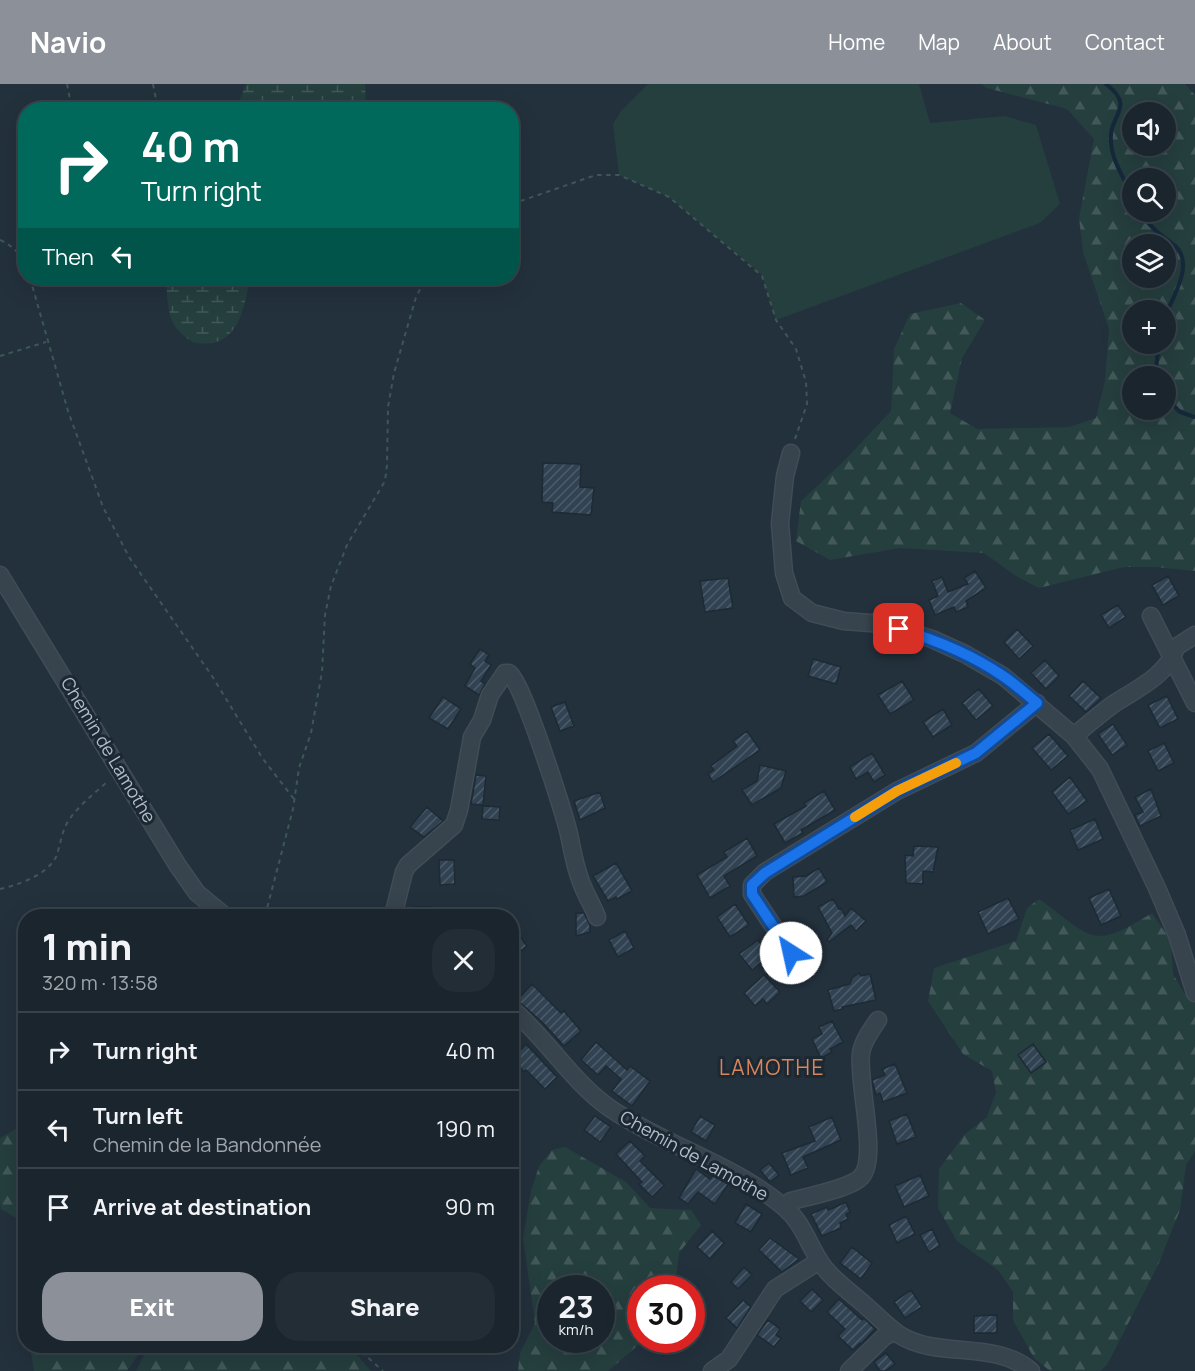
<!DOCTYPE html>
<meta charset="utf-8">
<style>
:root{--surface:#1a252e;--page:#232d36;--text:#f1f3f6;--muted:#9fa5aa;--line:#38424a;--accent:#8c9099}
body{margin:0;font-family:Manrope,sans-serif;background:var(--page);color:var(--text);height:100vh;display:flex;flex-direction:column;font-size:22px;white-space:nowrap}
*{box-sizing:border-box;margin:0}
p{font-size:20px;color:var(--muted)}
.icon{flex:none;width:33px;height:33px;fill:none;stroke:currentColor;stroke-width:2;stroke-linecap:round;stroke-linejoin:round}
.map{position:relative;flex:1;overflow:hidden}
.side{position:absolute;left:18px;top:825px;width:501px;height:444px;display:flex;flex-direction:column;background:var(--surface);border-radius:24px;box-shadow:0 6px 24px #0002,0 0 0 2px var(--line)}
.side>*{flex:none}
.banner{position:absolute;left:18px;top:18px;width:501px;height:183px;border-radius:24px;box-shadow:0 6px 24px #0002,0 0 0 2px var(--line);background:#00695c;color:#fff;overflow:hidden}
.buttons{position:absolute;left:1122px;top:18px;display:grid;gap:12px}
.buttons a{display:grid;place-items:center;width:54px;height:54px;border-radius:50%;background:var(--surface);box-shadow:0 6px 24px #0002,0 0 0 2px var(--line);font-size:30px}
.speed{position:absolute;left:537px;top:1191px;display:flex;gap:12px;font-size:30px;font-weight:700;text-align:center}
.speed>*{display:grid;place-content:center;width:78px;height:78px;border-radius:50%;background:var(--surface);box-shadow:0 6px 24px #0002,0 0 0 2px var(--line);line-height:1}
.speed small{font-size:15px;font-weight:400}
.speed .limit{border:9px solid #d22;background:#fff;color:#111}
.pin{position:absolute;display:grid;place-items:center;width:51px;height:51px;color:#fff;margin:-26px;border-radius:12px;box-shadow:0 3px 9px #0006}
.me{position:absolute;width:66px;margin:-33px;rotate:325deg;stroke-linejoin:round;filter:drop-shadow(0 0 4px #0008)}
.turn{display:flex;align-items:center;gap:21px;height:126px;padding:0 24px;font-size:27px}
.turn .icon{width:78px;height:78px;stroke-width:2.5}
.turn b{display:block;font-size:42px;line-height:51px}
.then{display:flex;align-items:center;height:57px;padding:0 24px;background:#0003;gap:12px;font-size:22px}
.round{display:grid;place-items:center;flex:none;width:63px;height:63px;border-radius:24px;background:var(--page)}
.headline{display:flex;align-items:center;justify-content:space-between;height:102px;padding:0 24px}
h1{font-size:36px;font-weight:800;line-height:45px}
.button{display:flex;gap:12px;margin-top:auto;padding:12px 24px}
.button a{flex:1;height:69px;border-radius:24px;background:var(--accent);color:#fff;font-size:24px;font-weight:800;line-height:69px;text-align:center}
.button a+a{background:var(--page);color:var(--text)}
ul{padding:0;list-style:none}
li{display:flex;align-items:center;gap:18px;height:78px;padding:0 24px;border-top:2px solid var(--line)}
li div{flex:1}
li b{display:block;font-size:22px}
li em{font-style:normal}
header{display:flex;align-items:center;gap:36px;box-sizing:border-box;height:84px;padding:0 30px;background:var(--accent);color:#fff}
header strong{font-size:28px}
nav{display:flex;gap:33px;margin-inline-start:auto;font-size:21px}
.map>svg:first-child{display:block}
</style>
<header>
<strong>Navio</strong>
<nav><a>Home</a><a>Map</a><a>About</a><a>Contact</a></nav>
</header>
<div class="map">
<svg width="1195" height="1287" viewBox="0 0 1195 1287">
<defs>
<pattern id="forest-firs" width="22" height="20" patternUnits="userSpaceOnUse" patternTransform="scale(1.5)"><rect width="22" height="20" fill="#253e3e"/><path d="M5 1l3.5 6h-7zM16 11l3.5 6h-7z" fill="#425859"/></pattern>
<pattern id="wetland-marsh" width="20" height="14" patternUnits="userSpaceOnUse" patternTransform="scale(1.5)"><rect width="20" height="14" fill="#253e3e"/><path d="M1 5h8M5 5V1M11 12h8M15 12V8" fill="none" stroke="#425859"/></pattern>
<pattern id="building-hatch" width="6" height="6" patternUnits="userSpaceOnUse" patternTransform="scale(1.5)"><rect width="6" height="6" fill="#314352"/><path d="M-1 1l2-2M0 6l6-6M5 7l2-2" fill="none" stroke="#4c5c6a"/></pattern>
</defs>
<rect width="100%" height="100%" fill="#23313d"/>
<path fill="#253e3e" d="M 648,0 L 919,0 L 930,39 L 1005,32 L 1036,41 L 1060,120 L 1040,139 L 776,236 L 762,191 L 669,113 L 619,91 L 613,40 L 621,27 Z"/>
<path fill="url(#forest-firs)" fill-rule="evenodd" d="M 981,0 L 1185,0 L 1195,11 L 1195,487 L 1155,483 L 1124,483 L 1039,504 L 1016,492 L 984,469 L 900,464 L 830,476 L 796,457 L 801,417 L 842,379 L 891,327 L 894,265 L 910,230 L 961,219 L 985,236 L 962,274 L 950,329 L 977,345 L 1069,343 L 1096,334 L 1105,297 L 1109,245 L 1083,168 L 1079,134 L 1094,55 L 1067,25 L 987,4 ZM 1132,28 L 1166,28 L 1166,62 L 1132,62 ZM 1132,94 L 1166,94 L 1166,128 L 1132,128 ZM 1132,160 L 1166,160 L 1166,194 L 1132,194 ZM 1132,226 L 1166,226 L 1166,260 L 1132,260 ZM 1132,292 L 1166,292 L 1166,326 L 1132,326 Z
M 1039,815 C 1092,853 1090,868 1152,829 L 1171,857 L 1173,890 L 1184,909 L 1195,909 L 1195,1067 L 1186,1081 L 1180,1126 L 1158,1181 L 1107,1281 L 1100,1287 L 1050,1287 L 1034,1274 L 1013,1236 L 1013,1208 L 998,1186 L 957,1157 L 938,1124 L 939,1085 L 964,1051 L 987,1033 L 996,1008 L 992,987 L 963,970 L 928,917 L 934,884 L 1016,857 L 1027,824 Z
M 25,1040 L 25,1139 L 1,1125 L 0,1119 L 0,1054 Z
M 565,1063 L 626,1098 L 650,1124 L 691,1126 L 701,1141 L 679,1169 L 675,1204 L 640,1204 L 640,1256 L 644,1256 L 608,1287 L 518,1287 L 520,1269 L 535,1239 L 523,1154 L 531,1107 L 539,1082 L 552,1066 ZM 550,1204 L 602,1204 L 602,1256 L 550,1256 Z
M 30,1262 L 144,1262 L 127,1287 L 34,1287 Z
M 151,1262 L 349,1262 L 371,1287 L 136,1287 L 147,1265 Z"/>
<path fill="url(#wetland-marsh)" d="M 246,0 L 365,0 L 366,25 L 236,25 Z
M 166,194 L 250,194 C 244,225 238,265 197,259 C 189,258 176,246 173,239 C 167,225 167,209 166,194 Z"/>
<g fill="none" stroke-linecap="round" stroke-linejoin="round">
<path stroke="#16293b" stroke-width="4" d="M 1106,0 C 1137,24 1108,30 1111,58 C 1112,77 1124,94 1132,111
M 1141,128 C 1149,143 1161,151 1174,161 C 1195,178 1174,211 1166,230
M 1155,292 L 1159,260
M 1166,314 L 1180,328 L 1195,333"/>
</g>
<path fill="url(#building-hatch)" stroke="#1e2a34" stroke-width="1.5" d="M 543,379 L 581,380 L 580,403 L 594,404 L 591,431 L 552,428 L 553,419 L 542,418 Z
M 975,487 L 986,504 L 966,517 L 968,523 L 956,528 L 954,523 L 935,531 L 929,516 L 938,512 L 932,497 L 942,493 L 948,508 L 968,500 L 964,494 Z
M 1168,492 L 1179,512 L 1163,521 L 1152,501 Z
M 728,494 L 733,524 L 705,528 L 700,497 Z
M 1118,521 L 1126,533 L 1109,544 L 1101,531 Z
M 1017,545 L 1033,562 L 1019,575 L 1004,558 Z
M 480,565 L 489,571 L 485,577 L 491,581 L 481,597 L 485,600 L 479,611 L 465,602 L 475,584 L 470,580 Z
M 813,575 L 841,583 L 836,600 L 808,592 Z
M 1045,576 L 1059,592 L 1046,605 L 1031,589 Z
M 902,597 L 914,616 L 890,630 L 878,611 Z
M 1083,597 L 1101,614 L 1086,628 L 1069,612 Z
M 979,605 L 993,622 L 976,636 L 962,619 Z
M 1167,612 L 1178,635 L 1160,644 L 1148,621 Z
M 443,613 L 461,625 L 448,645 L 429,634 Z
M 565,618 L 574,642 L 560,647 L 551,623 Z
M 943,625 L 952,641 L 933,653 L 923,638 Z
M 1113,640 L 1127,661 L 1112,671 L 1098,650 Z
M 747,647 L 760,666 L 713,698 L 708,690 L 714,686 L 711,682 L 737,662 L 733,657 Z
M 1049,650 L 1068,672 L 1051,686 L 1032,664 Z
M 1164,659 L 1174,679 L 1158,687 L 1148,667 Z
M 872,669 L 885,691 L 874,698 L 868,688 L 856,695 L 850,683 Z
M 760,681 L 786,687 L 781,704 L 752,721 L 742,706 L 757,697 Z
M 476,691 L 486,692 L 483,721 L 471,720 Z
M 1070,693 L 1087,717 L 1068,730 L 1052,708 Z
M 1151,705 L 1161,732 L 1140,742 L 1135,731 L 1143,728 L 1135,713 Z
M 824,707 L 835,726 L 801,746 L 803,749 L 785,759 L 774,740 L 806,722 L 804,719 Z
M 600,708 L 605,724 L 580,736 L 574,717 Z
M 483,722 L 500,723 L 499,736 L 482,735 Z
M 427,723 L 443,737 L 424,753 L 410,743 Z
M 1095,735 L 1103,755 L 1078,766 L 1070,746 Z
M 747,754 L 757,772 L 724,792 L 730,802 L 710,814 L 697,791 L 727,773 L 724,768 Z
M 914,762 L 938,763 L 933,788 L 923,787 L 923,800 L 906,799 L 905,771 L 913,772 Z
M 439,776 L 454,776 L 455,800 L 440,801 Z
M 616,779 L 632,807 L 617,815 L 616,813 L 608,817 L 593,792 Z
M 819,784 L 827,798 L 804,812 L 794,813 L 793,793 L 806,792 Z
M 1109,805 L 1121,832 L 1101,841 L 1089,814 Z
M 1008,814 L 1019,835 L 988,850 L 978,828 Z
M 833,815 L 839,825 L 841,824 L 845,832 L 851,824 L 866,837 L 856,847 L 851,841 L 829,858 L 827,856 L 832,849 L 818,823 Z
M 735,820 L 749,841 L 730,853 L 717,833 Z
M 414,823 L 432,823 L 433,832 L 414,832 Z
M 576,829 L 584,829 L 590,841 L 590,848 L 576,852 Z
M 512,842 L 527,862 L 512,874 Z
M 625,847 L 634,864 L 618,873 L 609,856 Z
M 758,856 L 770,871 L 752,886 L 739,870 Z
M 859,889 L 861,892 L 870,890 L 876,916 L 842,923 L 843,925 L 834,927 L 828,906 L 850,900 L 852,894 Z
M 764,891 L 780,908 L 767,920 L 763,915 L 755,922 L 744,909 Z
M 532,900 L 561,929 L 564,927 L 581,947 L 564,962 L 544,940 L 517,916 Z
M 832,937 L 843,958 L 830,965 L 832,968 L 821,974 L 812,955 L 822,950 L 819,943 Z
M 596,958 L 627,986 L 630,982 L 650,997 L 632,1022 L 612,1007 L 621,995 L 606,982 L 598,991 L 581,976 Z
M 526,960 L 557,993 L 545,1005 L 526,986 L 524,988 L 512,975 Z
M 1033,960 L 1046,978 L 1031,989 L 1018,971 Z
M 895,980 L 907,1009 L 883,1018 L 880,1009 L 876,1011 L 872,996 L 885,991 L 882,985 Z
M 907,1030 L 916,1053 L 897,1060 L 889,1037 Z
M 595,1032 L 611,1043 L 600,1058 L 584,1046 Z
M 700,1032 L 715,1041 L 706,1057 L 691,1048 Z
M 832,1033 L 841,1056 L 803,1073 L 808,1084 L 791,1091 L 782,1069 L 815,1057 L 809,1043 Z
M 630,1057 L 645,1072 L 640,1077 L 664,1101 L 652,1113 L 639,1100 L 642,1098 L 616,1070 Z
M 769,1079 L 779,1091 L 770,1098 L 760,1086 Z
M 696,1085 L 710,1095 L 713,1091 L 729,1099 L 715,1120 L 698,1108 L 688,1120 L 679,1114 Z
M 920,1091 L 929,1112 L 904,1123 L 895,1102 Z
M 846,1118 L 850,1128 L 846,1130 L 848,1135 L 840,1139 L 841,1144 L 822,1152 L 811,1130 L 827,1123 L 828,1126 L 833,1124 Z
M 746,1120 L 762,1130 L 751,1148 L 735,1139 Z
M 906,1132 L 915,1150 L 897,1159 L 889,1141 Z
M 932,1145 L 940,1162 L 929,1168 L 920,1151 Z
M 712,1147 L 724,1159 L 710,1175 L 697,1163 Z
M 770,1154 L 799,1175 L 782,1188 L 759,1166 Z
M 852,1163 L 872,1179 L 861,1195 L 840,1179 Z
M 744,1183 L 752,1191 L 738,1205 L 731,1198 Z
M 812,1205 L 823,1216 L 811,1228 L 800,1217 Z
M 911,1206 L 922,1223 L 905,1234 L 894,1218 Z
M 839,1215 L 862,1236 L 864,1234 L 875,1245 L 861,1260 L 860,1259 L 853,1266 L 838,1252 L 845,1245 L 827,1228 Z
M 743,1216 L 751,1223 L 737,1244 L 726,1234 Z
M 997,1231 L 997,1249 L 974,1249 L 974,1232 Z
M 768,1236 L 780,1245 L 776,1251 L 781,1254 L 774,1263 L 757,1251 Z
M 654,1256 L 676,1256 L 680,1263 L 663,1272 Z
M 886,1269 L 895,1280 L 885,1287 L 880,1287 L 874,1278 Z"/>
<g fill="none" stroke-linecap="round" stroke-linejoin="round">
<g stroke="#404c56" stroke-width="19">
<path id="minor" d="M 791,369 L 785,392 L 780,439 L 784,489 L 792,514 L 812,529 L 844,537 L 883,540 L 932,555 L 965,570 L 1003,592 L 1074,652 L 1100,685 L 1157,804 L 1177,851 L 1195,909
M 0,491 L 178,782 L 197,809 L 225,832
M 1151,532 L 1195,619
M 1074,652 C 1087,641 1101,629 1115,619 C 1137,605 1169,590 1176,563 L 1195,551
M 393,832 L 404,788 L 408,781 L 454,741 L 459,726 L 472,653 L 482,636 L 490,611 L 505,589 L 509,589 C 522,596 562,724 568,746 C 572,763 574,779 580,795 C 584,808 592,820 597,833
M 791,869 L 752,810 L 752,801 L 765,788 L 897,707 L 976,669 L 1037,619
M 512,925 C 547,955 572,998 611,1025 C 666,1062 733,1080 784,1123 C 802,1138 807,1157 819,1176 C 829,1193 849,1207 864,1220 C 875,1230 886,1241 898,1250 C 938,1276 994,1255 1031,1287
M 784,1123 L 791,1117 C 807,1113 851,1104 861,1093 C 879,1075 857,997 861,969 C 863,957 871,946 878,936
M 712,1287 L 729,1275 L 775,1205 L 819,1177
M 849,1287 L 884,1253 L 895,1247"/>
</g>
<path stroke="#3e5656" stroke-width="2" stroke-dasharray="4.5 4.5" stroke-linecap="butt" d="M 67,0 L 72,26
M 153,0 L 158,26
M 512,120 L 596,91 L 619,91 L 669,113 L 762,192 L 776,236 L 796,265 L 806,298 L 807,320 L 795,355
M 0,156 C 13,162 20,169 26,182
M 30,194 L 68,327 L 103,423 L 129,473 L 212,592 L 263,675 L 294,715
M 0,272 L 46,258
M 0,805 C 18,801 47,791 56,773 C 60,763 61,751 66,741 C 75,724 94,710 108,697
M 265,832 L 293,725 L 299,684 L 311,649 L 322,588 L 325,531 L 331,502 L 347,461 L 385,397 L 387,381 L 388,323 L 394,289 L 416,213 L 426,194
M 355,1262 L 383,1287"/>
<use href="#minor" stroke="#37434d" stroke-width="16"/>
</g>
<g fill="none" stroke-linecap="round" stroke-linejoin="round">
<g stroke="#114b97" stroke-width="15">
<path id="route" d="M 791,869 L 752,810 L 752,801 L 765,789 L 897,707 L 976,669 L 1037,619 C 1026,610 1015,600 1003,592 C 971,570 936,556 899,545"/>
</g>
<use href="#route" stroke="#1a73e8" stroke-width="10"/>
<path stroke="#f59e0b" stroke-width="10" d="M 855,733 L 897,707 L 956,679"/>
</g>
<g text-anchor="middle" stroke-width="6" stroke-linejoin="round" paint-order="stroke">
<g font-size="18" fill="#b2bdc9" stroke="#1c2832">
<text transform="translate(108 666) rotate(59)" y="6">Chemin de Lamothe</text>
<text transform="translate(694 1072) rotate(29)" y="6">Chemin de Lamothe</text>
</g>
<g font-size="21" letter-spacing="1.5" fill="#d7865e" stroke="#1c2832">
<text x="772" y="991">LAMOTHE</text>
</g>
</g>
</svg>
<div class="buttons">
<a><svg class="icon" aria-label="sound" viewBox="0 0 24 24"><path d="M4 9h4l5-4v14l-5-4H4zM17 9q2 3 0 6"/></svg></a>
<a><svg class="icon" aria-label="search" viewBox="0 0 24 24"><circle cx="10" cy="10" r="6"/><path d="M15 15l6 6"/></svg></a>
<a><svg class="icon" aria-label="layers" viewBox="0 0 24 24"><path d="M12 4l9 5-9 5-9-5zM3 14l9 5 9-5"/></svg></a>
<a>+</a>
<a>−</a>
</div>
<div class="speed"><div>23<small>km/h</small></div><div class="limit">30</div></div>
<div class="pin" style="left:899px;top:545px;background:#d93025"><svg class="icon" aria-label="arrive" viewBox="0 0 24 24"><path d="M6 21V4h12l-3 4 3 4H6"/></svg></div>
<svg class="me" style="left:791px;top:869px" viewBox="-20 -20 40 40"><circle r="19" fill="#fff"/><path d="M0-13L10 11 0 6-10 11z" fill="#1a73e8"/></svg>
<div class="banner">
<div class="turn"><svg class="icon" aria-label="right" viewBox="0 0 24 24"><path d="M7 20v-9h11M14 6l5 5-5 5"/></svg><div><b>40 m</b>Turn right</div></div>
<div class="then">Then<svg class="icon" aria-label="left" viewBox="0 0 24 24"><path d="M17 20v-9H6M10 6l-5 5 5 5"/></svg></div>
</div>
<section class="side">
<div class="headline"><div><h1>1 min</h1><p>320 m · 13:58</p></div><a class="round"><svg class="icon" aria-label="close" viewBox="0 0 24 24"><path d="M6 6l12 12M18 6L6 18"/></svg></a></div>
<ul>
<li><svg class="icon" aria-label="right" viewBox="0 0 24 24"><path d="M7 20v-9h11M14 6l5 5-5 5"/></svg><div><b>Turn right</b></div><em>40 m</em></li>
<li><svg class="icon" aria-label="left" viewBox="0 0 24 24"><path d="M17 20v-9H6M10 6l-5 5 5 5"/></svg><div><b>Turn left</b><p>Chemin de la Bandonnée</p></div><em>190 m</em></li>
<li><svg class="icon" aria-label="arrive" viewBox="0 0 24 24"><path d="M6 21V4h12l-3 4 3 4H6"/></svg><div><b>Arrive at destination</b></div><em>90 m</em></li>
</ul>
<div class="button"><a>Exit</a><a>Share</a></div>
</section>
</div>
